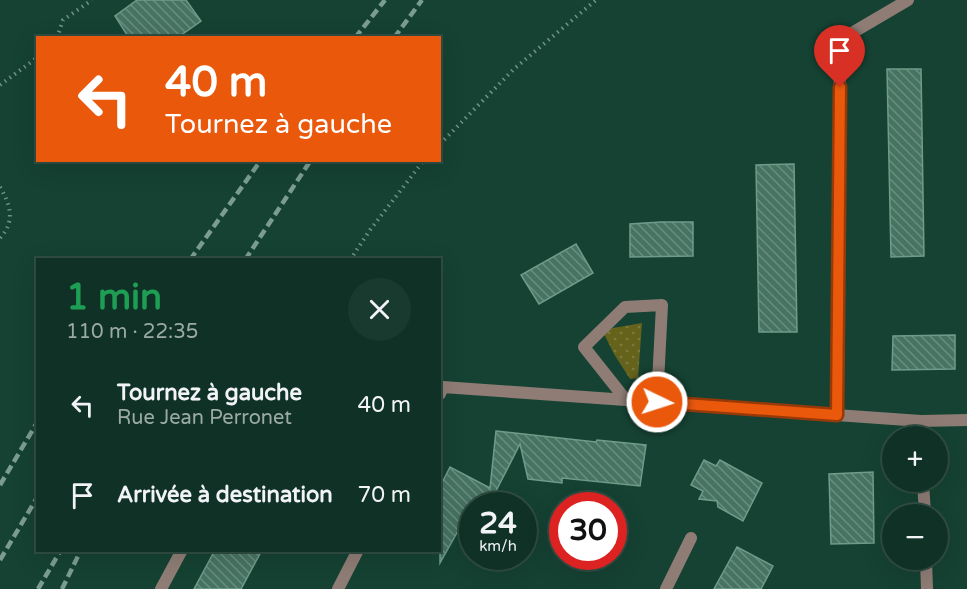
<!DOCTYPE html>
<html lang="fr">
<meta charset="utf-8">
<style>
:root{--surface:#103226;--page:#193a2e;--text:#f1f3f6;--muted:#9caaa7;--line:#304d43}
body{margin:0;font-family:"Varela Round",sans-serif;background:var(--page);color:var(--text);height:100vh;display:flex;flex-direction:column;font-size:22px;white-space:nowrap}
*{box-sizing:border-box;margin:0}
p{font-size:20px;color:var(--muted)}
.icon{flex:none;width:33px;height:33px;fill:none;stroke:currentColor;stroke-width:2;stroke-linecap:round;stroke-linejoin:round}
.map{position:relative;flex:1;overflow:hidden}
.sheet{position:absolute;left:36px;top:258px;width:405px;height:294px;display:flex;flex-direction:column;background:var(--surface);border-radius:0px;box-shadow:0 6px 24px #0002,0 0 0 2px var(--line)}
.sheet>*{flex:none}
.banner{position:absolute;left:36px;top:36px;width:405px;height:126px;border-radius:0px;box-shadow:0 6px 24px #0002,0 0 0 2px var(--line);background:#ea580c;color:#fff;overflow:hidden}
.controls{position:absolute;left:882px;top:426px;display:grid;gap:12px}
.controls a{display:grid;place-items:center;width:66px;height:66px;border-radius:50%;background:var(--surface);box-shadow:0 6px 24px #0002,0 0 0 2px var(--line);font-size:30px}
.speed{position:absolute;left:459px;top:492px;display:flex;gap:12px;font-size:30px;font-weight:700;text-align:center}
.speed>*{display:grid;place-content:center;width:78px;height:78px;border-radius:50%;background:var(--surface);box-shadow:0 6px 24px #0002,0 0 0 2px var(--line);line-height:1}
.speed small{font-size:15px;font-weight:400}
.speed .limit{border:9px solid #d22;background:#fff;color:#111}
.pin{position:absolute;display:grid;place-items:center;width:51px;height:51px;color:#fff;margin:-62px -26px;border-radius:50% 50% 50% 0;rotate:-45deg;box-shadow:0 0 6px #0007}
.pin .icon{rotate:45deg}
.me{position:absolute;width:66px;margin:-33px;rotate:94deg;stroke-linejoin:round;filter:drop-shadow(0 0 4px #0008)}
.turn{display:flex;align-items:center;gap:21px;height:126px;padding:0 30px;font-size:27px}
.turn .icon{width:78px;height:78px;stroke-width:2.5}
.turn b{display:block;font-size:42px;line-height:51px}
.round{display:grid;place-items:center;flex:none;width:63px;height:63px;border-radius:32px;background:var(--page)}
.headline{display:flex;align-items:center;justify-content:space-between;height:102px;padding:0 30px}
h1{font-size:36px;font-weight:800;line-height:45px;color:#1e9e55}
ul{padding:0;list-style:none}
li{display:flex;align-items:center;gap:18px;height:90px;padding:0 30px}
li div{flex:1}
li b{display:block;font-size:22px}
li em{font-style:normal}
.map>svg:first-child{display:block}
</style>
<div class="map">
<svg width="967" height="589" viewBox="0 0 967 589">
<defs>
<pattern id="green-dots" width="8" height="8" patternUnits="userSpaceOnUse" patternTransform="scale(1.5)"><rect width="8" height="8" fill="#65631b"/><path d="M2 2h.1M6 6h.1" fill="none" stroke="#7a7a3c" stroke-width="1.8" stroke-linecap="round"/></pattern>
<pattern id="building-back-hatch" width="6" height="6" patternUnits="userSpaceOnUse" patternTransform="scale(1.5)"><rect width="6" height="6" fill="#477362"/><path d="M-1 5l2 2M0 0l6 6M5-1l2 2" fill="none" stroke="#698e80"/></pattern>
</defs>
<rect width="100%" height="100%" fill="#154233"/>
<path fill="url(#green-dots)" d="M 642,323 L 638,378 L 630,379 L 614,354 L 602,330 Z"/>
<path fill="url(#building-back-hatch)" stroke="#6f9c8a" stroke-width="1.5" d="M 137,0 L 186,0 L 201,21 L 177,38 L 129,38 L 115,16 Z
M 887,69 L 921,69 L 924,256 L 891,257 Z
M 794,164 L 797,332 L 759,332 L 756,165 Z
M 661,222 L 693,222 L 693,256 L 630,257 L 630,224 Z
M 576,244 L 593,273 L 539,304 L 521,275 Z
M 955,335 L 955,369 L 892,370 L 893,336 Z
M 496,431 L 596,442 L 597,440 L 646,445 L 640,486 L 562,478 L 562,483 L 528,479 L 520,444 L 496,491 L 524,506 L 472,506 L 440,563 L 440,487 L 450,467 L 490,488 Z
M 704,460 L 716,466 L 720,460 L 762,483 L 743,521 L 718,507 L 717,501 L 699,499 L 703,491 L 691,485 Z
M 873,472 L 874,543 L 831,544 L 829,474 Z
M 737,547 L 773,566 L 761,589 L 714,589 Z
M 215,550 L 262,550 L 241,589 L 194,589 Z"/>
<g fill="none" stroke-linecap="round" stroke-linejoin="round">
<path stroke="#719387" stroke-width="4" stroke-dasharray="1.5 4.5" stroke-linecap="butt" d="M 57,38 L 63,20 L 92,0
M 0,85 L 38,57
M 440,144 L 514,69 L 596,0
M 0,187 C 10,204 16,221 0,238
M 350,260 L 370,230 L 424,160"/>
<path stroke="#8f7d75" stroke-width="12" d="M 440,394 L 443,387 L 921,421 L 967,420
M 626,400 L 584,347 L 625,307 L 662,305 L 657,402
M 837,415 L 840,40 L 908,0
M 921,421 L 922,436
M 923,482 L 925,514
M 926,560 L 927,589
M 161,589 L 182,550
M 338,589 L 358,550
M 666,589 L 691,538"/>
<path stroke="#7b9d90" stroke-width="4.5" stroke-dasharray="9 4.5" stroke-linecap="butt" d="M 355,38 L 385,0
M 394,38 L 422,0
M 190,260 L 261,160
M 245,260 L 311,160
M 0,485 L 38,421
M 0,560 L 38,496
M 38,589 L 61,550
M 62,589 L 81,550"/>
</g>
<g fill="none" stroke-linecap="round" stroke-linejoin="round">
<g stroke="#983908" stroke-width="15">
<path id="route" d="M 657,402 L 837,415 L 840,87"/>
</g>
<use href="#route" stroke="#ea580c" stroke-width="10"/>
</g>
</svg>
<div class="controls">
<a>+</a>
<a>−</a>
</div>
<div class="speed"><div>24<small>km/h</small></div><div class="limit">30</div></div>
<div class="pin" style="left:840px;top:87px;background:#d93025"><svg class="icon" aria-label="arrive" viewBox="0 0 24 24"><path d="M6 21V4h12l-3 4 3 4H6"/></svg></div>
<svg class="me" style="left:657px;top:402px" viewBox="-20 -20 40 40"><circle r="17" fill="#ea580c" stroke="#fff" stroke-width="3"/><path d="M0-11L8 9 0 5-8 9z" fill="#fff"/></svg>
<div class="banner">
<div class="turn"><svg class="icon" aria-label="left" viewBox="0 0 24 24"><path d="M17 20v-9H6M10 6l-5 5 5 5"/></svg><div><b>40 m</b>Tournez à gauche</div></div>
</div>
<section class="sheet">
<div class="headline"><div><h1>1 min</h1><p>110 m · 22:35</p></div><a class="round"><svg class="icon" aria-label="close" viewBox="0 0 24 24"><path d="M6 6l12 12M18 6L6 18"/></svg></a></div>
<ul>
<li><svg class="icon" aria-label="left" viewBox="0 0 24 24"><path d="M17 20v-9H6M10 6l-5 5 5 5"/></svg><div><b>Tournez à gauche</b><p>Rue Jean Perronet</p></div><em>40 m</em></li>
<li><svg class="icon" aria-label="arrive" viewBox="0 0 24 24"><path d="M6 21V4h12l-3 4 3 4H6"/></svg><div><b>Arrivée à destination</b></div><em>70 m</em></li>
</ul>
</section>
</div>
